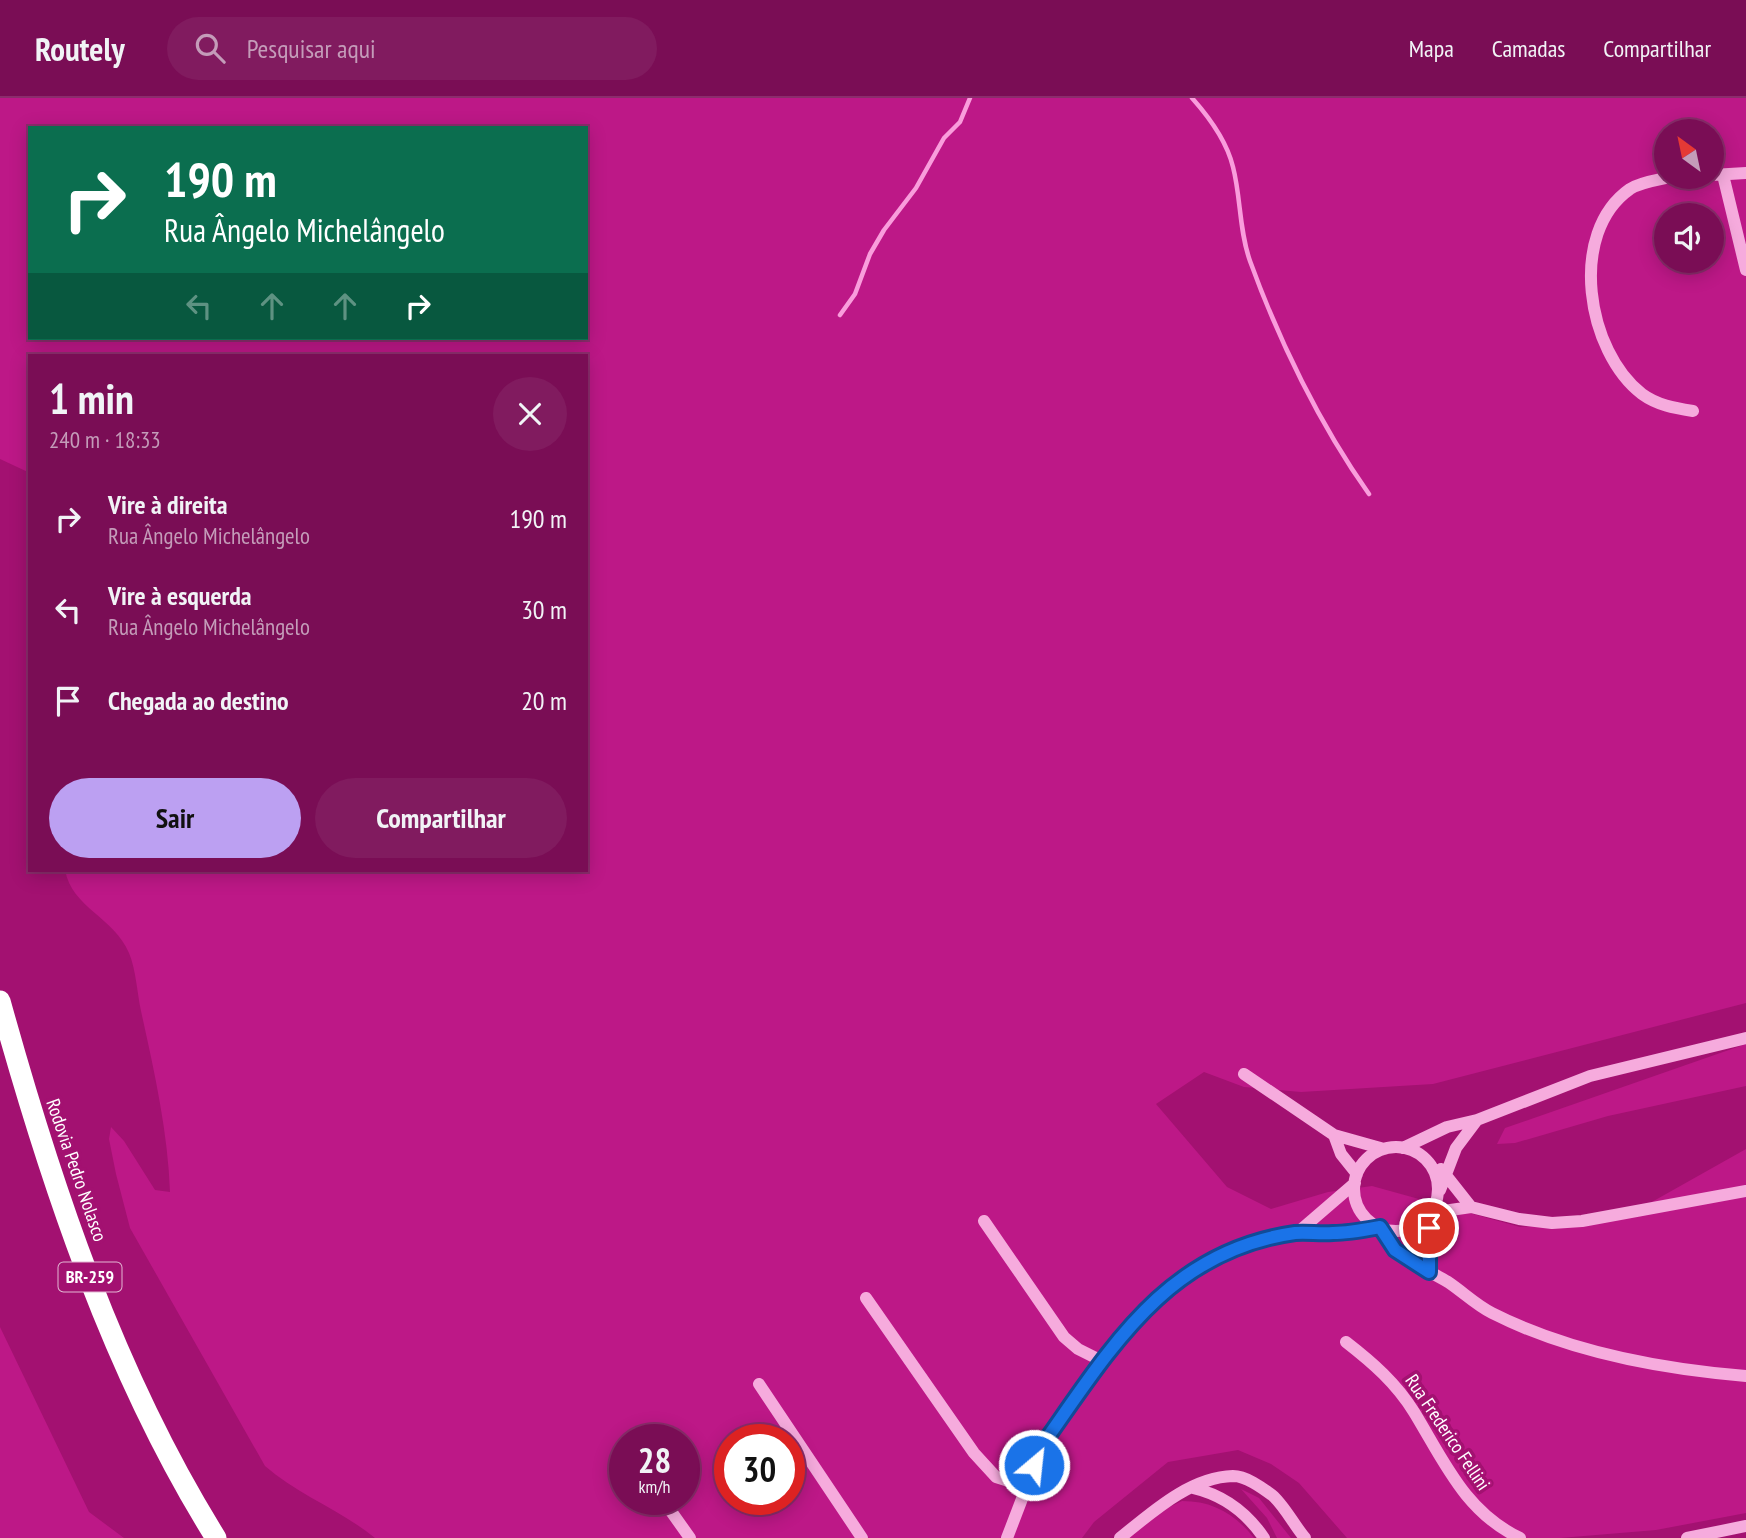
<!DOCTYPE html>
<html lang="pt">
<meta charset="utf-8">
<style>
:root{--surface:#7a0d55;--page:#811b5f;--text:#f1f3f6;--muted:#c49cb9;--line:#8b2d6c;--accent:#bca0f2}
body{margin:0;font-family:"PT Sans Narrow",sans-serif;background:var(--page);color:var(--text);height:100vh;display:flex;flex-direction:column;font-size:26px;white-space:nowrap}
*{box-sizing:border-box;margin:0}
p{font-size:23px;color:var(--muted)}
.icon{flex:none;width:38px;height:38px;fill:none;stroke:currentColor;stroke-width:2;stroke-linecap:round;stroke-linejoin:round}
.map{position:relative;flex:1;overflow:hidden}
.panel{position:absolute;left:28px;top:256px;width:560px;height:518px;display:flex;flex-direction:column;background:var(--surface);border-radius:0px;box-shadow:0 4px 18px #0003,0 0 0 2px var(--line)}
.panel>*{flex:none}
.top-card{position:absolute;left:28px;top:28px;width:560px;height:214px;border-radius:0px;box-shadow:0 4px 18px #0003,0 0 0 2px var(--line);background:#0b6e4f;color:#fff;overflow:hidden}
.needle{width:46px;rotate:327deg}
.fabs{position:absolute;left:1654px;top:21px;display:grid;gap:14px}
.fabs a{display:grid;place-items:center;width:70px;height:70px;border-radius:50%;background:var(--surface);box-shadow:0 4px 18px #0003,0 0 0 2px var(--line);font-size:35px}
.speed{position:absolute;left:609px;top:1326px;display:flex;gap:14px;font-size:35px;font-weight:700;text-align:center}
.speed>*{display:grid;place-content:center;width:91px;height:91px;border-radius:50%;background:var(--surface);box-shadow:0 4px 18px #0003,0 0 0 2px var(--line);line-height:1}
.speed small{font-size:18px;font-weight:400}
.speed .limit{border:10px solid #d22;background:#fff;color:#111}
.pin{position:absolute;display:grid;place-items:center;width:60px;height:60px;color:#fff;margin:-30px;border:4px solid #fff;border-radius:50%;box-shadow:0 2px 7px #0007}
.me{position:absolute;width:77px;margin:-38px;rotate:28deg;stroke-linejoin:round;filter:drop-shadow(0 0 5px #0008)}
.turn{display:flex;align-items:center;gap:24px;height:147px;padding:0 21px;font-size:32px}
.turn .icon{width:91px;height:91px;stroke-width:2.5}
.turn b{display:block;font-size:49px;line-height:60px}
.lanes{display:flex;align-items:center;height:66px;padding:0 21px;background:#0003;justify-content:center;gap:35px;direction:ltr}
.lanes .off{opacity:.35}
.round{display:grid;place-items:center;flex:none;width:74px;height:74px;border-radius:37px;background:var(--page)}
.headline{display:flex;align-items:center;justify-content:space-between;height:119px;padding:0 21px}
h1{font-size:42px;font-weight:700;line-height:52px}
.button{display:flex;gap:14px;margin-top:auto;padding:14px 21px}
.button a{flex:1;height:80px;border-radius:42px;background:var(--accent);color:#111;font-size:28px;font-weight:700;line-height:80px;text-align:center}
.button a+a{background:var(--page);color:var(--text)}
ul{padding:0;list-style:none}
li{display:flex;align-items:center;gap:21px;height:91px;padding:0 21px}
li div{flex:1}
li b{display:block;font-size:26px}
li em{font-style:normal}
header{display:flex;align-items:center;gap:42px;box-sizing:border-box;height:98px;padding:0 35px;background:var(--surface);border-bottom:2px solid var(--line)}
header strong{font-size:33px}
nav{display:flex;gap:38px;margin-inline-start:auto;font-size:24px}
.search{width:490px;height:63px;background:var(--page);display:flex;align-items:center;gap:18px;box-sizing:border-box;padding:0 24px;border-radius:38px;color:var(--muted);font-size:26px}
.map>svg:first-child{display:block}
</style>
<header>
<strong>Routely</strong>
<div class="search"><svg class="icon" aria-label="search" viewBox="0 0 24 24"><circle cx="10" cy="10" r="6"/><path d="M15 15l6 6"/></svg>Pesquisar aqui</div>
<nav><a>Mapa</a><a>Camadas</a><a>Compartilhar</a></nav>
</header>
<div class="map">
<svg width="1746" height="1440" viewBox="0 0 1746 1440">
<rect width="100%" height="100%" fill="#a31171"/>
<path fill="#bd1887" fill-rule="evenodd" d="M 0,0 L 1746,0 L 1746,905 L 1433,986 L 1301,994 L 1244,989 L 1204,974 L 1156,1006 L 1227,1089 L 1271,1111 L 1328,1094 L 1372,1088 L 1520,1129 L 1586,1124 L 1650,1105 L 1746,1051 L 1746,1415 L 1656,1432 L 1560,1440 L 1347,1440 L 1299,1385 L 1271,1366 L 1238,1352 L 1168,1364 L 1094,1424 L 1082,1440 L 375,1440 C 341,1412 298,1397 265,1368 L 130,1130 L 116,1076 L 109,1041 L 111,1029 L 124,1043 L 155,1092 L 170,1094 C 168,1034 154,972 141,913 C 137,894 136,872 129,855 C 114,819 72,810 65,772 L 586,772 L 586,257 L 30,257 L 30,375 L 0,361 ZM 30,30 L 586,30 L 586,240 L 30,240 ZM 1666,33 L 1712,33 L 1712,79 L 1666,79 ZM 1666,117 L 1712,117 L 1712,163 L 1666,163 ZM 625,1342 L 684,1342 L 684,1402 L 625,1402 ZM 730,1342 L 789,1342 L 789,1402 L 730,1402 Z
M 1746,946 L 1746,988 L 1608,1018 L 1515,1045 L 1497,1046 L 1505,1030 Z
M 0,1229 L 89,1414 L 124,1440 L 0,1440 Z
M 1241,1391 L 1259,1400 L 1291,1440 L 1277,1440 L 1267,1420 Z
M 1182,1403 C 1213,1403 1235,1416 1254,1440 L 1122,1440 L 1153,1417 Z"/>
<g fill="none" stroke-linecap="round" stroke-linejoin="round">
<path stroke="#f99ddc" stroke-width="4.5" d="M 1192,0 C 1209,19 1227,44 1233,69 C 1241,100 1239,132 1250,163 C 1279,243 1320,327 1369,396
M 840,217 L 855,196 L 870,156 L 884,132 L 916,90 L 944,40 L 960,24 L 970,0"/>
<path stroke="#f6abdd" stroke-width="12" d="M 1712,77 L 1746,75
M 1723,77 L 1746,172
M 1671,79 C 1658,82 1641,84 1630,91 C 1567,135 1587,254 1642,296 C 1657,307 1674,310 1693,313
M 1244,976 L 1334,1037 L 1384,1051
M 1334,1037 L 1341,1056 L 1357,1076
M1354 1091a42 42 0 1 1 84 0a42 42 0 1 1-84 0Z
M 1403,1050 L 1447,1029 L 1477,1022 L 1590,978 L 1746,940
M 1441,1071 L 1471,1109
M 1440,1092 L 1456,1050 L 1477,1022
M 1430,1115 L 1471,1109 L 1519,1121 L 1552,1125 L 1582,1123 L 1746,1093
M 984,1123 L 1064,1239 L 1078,1251 L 1102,1263
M 1384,1131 C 1396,1161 1423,1169 1448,1184 C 1463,1194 1476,1207 1492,1215 C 1569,1254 1661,1271 1746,1278
M 1297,1135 L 1355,1085
M 1429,1173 L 1430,1116
M 866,1200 L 974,1355 L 996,1379 L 1024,1388
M 1346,1244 C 1373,1265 1396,1285 1414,1314 C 1444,1363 1465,1414 1520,1440
M 759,1286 L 862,1440
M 1193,1390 C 1223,1397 1247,1415 1264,1440
M 663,1402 L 690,1440
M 1007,1440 L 1043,1346 L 1125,1232 L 1185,1176 L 1236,1150 L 1271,1141 L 1296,1135 L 1335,1135 L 1380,1129
M 1120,1440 C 1151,1415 1190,1379 1233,1378 C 1246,1378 1261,1389 1272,1397 C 1284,1407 1294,1427 1305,1440
M 1687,1440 L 1746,1428"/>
<path stroke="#fff" stroke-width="21" d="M 0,903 C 51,1087 114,1277 216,1440"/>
</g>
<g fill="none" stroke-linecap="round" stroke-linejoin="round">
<g stroke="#114b97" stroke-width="18">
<path id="route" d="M 1034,1367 L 1043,1346 C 1111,1250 1167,1153 1295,1135 C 1307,1134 1320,1136 1333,1135 C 1349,1135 1364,1132 1380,1129 L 1395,1152 L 1429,1174 L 1429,1130"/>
</g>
<use href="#route" stroke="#1a73e8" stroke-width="12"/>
</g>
<g text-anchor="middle" stroke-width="7" stroke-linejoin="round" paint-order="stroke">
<rect fill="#a31171" stroke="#e3b8d4" stroke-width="2" x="58.5" y="1164.5" width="63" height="29" rx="5"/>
<g font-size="18" font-weight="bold" fill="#fff">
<text x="90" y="1185">BR-259</text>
</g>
<g font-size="19" fill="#fff" stroke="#a31171">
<text transform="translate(77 1072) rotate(71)" y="7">Rodovia Pedro Nolasco</text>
<text transform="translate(1448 1334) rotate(56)" y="7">Rua Frederico Fellini</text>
</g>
</g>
</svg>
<div class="fabs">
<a><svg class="needle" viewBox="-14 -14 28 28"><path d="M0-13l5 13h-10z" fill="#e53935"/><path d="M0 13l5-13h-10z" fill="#c49cb9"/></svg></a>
<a><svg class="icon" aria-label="sound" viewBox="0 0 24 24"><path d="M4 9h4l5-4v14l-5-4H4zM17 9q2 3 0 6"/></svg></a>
</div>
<div class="speed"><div>28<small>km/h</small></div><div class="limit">30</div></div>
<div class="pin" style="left:1429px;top:1130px;background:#d93025"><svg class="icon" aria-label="arrive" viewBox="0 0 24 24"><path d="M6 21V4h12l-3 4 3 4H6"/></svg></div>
<svg class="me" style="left:1034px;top:1367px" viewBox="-20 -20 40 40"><circle r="17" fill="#1a73e8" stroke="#fff" stroke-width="3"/><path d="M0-11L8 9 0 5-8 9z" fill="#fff"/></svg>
<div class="top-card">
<div class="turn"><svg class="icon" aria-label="right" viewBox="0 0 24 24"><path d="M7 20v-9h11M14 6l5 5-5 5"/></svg><div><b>190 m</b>Rua Ângelo Michelângelo</div></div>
<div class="lanes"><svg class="icon off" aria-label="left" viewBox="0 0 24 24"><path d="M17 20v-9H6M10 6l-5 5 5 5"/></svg><svg class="icon off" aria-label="ahead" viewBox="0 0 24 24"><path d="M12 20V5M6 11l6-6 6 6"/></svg><svg class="icon off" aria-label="ahead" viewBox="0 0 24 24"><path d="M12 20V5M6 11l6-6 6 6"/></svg><svg class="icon" aria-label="right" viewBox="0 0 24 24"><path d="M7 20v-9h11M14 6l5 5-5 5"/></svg></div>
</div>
<section class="panel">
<div class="headline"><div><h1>1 min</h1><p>240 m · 18:33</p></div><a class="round"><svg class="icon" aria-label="close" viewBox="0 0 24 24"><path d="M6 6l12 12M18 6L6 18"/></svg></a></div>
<ul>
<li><svg class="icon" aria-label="right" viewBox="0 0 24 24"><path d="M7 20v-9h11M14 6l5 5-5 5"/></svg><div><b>Vire à direita</b><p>Rua Ângelo Michelângelo</p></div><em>190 m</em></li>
<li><svg class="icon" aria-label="left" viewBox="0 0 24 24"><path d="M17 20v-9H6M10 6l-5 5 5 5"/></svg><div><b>Vire à esquerda</b><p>Rua Ângelo Michelângelo</p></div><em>30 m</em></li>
<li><svg class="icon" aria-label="arrive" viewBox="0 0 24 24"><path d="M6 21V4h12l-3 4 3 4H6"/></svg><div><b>Chegada ao destino</b></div><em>20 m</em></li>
</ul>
<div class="button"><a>Sair</a><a>Compartilhar</a></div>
</section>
</div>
